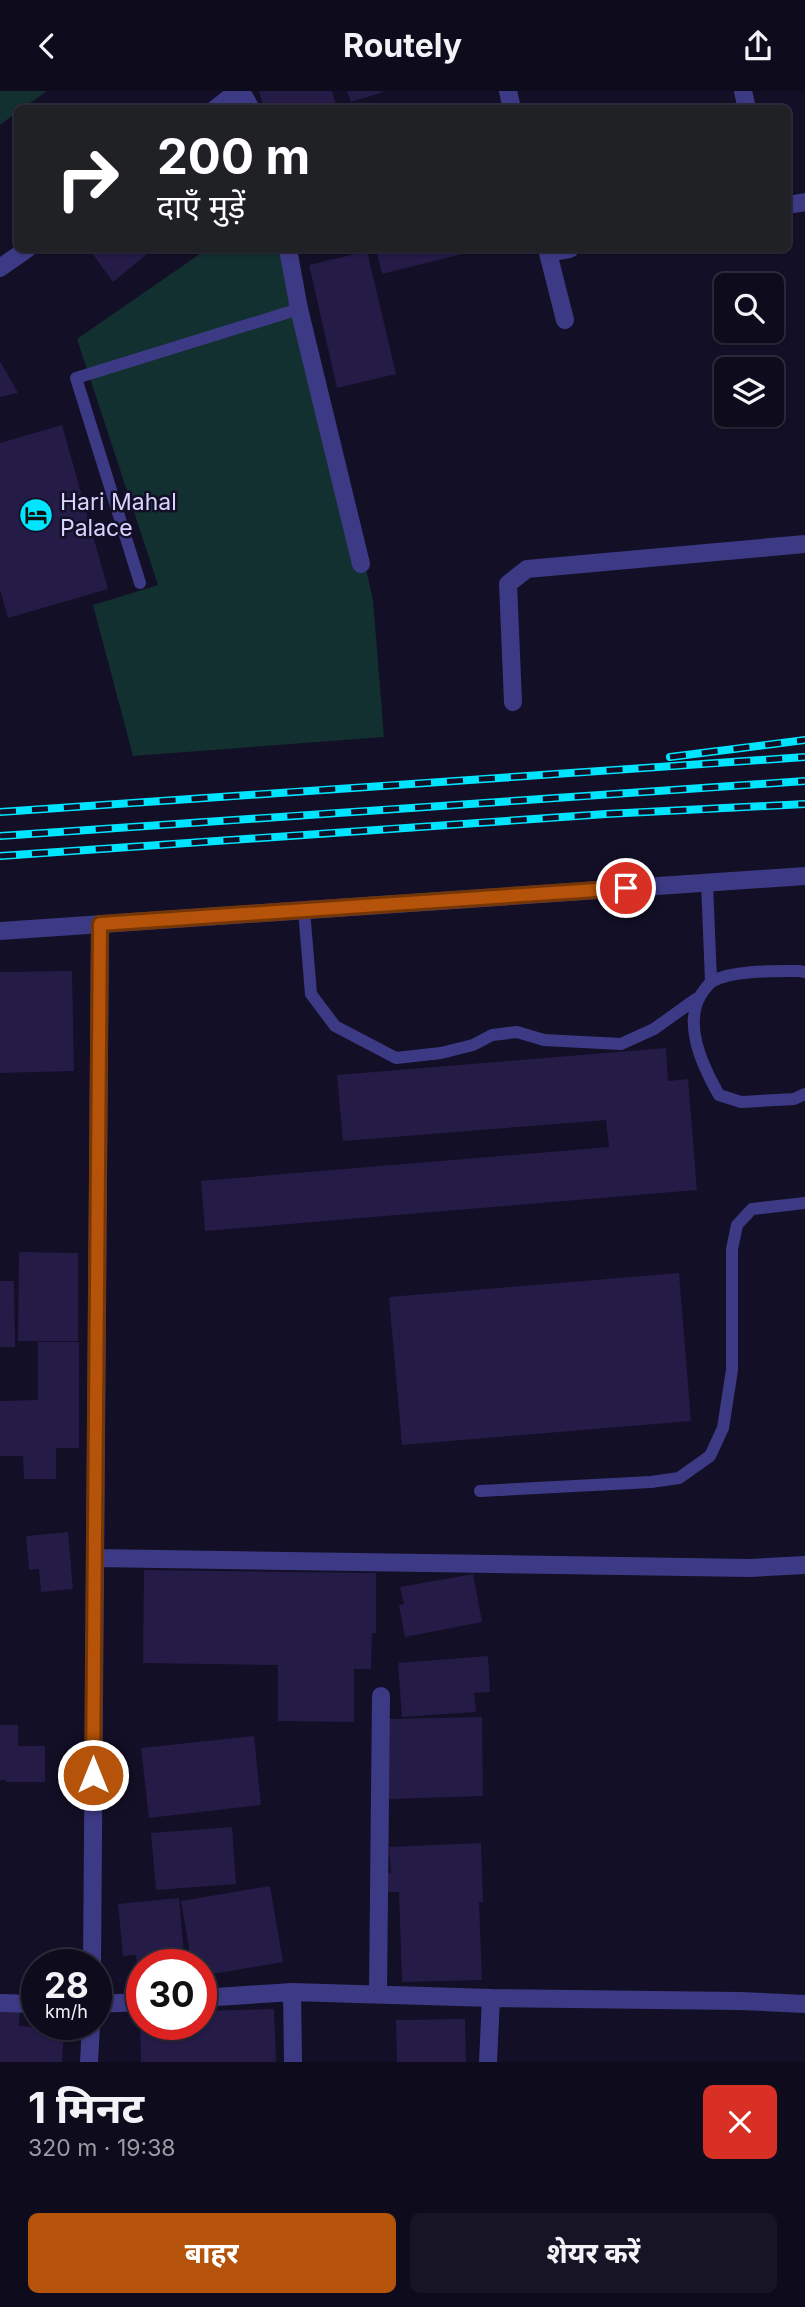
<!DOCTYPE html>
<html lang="hi">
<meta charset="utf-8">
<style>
:root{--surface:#0e0b1c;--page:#171425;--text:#f1f3f6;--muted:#9b9ba3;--line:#2e2b3b;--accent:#b45309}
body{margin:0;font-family:Inter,"Noto Sans Devanagari",sans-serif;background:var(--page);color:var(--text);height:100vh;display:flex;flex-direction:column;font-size:26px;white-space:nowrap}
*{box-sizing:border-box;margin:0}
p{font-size:23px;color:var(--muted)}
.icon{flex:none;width:38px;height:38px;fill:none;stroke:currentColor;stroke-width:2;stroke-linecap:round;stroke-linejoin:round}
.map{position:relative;height:1971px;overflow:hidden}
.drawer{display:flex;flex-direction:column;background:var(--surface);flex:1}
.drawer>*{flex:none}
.hud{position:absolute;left:14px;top:14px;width:777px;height:147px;border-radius:10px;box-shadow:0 2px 5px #0004,0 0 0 2px var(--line);background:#202124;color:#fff;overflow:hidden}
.buttons{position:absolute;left:714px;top:182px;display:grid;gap:14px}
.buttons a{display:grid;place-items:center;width:70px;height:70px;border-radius:10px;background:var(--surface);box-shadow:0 2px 5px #0004,0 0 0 2px var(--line);font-size:35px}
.speed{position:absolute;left:21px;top:1858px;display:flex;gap:14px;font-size:35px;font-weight:700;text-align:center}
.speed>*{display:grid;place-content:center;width:91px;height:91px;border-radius:50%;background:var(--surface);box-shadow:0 2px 5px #0004,0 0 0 2px var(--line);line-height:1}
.speed small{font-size:18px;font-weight:400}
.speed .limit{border:10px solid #d22;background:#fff;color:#111}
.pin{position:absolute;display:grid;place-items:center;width:60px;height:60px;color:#fff;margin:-30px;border:4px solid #fff;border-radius:50%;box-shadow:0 2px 7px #0007}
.me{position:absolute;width:77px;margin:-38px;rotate:0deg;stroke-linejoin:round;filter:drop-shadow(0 0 5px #0008)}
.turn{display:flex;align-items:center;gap:24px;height:147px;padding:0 28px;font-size:32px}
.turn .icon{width:91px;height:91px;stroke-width:2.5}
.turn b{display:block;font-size:49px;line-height:60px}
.round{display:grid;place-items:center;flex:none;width:74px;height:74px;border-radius:10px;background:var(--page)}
.head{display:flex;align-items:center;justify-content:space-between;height:119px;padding:0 28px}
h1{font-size:42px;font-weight:700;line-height:52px}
.primary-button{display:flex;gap:14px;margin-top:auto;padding:14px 28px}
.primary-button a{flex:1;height:80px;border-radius:10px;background:var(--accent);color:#fff;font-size:28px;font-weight:700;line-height:80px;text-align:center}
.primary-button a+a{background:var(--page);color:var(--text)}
header{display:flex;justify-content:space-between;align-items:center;height:91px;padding:0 28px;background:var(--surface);font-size:32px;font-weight:700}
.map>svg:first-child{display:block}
</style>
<header><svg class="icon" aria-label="back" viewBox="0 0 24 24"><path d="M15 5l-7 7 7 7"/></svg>Routely<svg class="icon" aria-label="share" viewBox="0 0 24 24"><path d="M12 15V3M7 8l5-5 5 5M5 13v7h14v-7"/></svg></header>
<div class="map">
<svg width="805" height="1971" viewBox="0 0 805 1971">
<rect width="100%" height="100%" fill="#130f26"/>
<path fill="#12302f" d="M 0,0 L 47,0 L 23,17 L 18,18 L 17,21 L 0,34 Z
M 207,158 L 294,158 L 373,509 L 384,646 L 133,665 L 93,514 L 158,494 L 77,248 Z"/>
<path fill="#241b47" d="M 259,0 L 332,0 L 337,18 L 264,18 Z
M 347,0 L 383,0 L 383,1 L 351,11 Z
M 89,158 L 153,158 L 113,191 Z
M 376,158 L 482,158 L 382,183 Z
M 367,160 L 396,283 L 337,297 L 309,174 Z
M 0,270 L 18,302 L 0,306 Z
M 62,334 L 108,498 L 8,527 L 0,499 L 0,352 Z
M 72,880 L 74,980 L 0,982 L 0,881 Z
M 666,957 L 668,990 L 688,988 L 697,1099 L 205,1140 L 201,1090 L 609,1056 L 606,1029 L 343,1050 L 337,984 Z
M 19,1161 L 78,1162 L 78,1250 L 18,1250 Z
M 679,1182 L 691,1330 L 402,1354 L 389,1206 Z
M 0,1190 L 14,1190 L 15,1256 L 0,1256 Z
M 38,1251 L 79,1251 L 79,1357 L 56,1357 L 56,1388 L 24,1388 L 23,1365 L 0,1365 L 0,1310 L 38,1309 Z
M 68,1441 L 73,1498 L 41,1501 L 39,1478 L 29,1479 L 26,1445 Z
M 144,1479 L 376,1482 L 376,1542 L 372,1542 L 371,1578 L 354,1578 L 354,1631 L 278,1630 L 278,1574 L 143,1572 Z
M 473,1483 L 482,1531 L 405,1546 L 399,1514 L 404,1513 L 400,1496 Z
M 488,1565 L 490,1601 L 474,1602 L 476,1621 L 402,1626 L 398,1572 Z
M 482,1626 L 483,1705 L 389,1708 L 387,1628 Z
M 0,1634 L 18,1634 L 18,1655 L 45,1655 L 45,1691 L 6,1691 L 6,1689 L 0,1689 Z
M 254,1645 L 261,1714 L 149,1727 L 141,1657 Z
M 232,1736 L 236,1793 L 156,1799 L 151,1742 Z
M 481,1752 L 483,1811 L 479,1811 L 482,1889 L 402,1891 L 399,1801 L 381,1801 L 380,1783 L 391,1782 L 389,1756 Z
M 270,1795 L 283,1871 L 201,1885 L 201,1874 L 192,1874 L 181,1810 Z
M 179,1807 L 185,1874 L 142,1874 L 142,1898 L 139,1898 L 136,1864 L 123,1865 L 118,1813 Z
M 0,1916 L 20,1918 L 19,1935 L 64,1938 L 62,1971 L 0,1971 Z
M 274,1918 L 276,1971 L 141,1971 L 140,1934 L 201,1934 L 201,1920 Z
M 465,1928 L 466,1971 L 397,1971 L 396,1929 Z"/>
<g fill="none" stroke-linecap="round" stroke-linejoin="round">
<path stroke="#3d3a85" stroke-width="12" d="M 140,492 L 76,287 L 299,218
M 707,792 L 711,890
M 304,819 L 311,903 L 335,935 L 396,967 L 441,962 L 473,954 L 492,944 L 517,941 L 544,949 L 621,953 L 654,938 L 696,908
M 805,881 L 799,880 C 775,880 733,879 713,890 C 710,891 707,896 705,898 C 680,928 702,974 719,1004 L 741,1011 L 794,1008 L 805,1003
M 480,1400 L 651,1391 L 679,1387 L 710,1365 L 723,1337 L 732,1279 L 732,1158 L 737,1134 L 752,1118 L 805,1112"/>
<path stroke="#3d3a85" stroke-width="18" d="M 241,0 L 251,18
M 508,0 L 512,18
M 743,0 L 747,18
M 788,114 L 805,111
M 288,158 L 299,218 L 361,473
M 547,158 L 565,229
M 548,162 L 570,158
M 513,611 L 508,493 L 527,478 L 805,453
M 95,1467 L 750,1477 L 805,1474
M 92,1874 L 100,833
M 292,1901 L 293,1971
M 378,1903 L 381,1605
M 201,1907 L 292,1901 L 491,1907 L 740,1910 L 805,1913
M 0,1912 L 37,1913
M 96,1913 L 142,1911
M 89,1971 L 91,1934
M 488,1971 L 491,1907"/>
<path stroke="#3d3a85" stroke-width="18" d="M 215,18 L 238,0
M 0,177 L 27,158
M 0,840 L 805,785"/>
<g stroke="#00e5ff" stroke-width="8">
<path id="rail" d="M 670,666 L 805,649
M 0,721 L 805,666
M 0,745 L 805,690
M 0,765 L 606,723 L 805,713"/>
</g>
<use href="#rail" stroke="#130f26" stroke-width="5" stroke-dasharray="16" stroke-linecap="butt"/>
</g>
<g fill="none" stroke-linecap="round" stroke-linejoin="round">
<g stroke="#753606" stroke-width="18">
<path id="route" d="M 93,1684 L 100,833 L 626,797"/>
</g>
<use href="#route" stroke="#b45309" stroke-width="12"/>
</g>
<defs>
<g id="hotel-disc" transform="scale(1.75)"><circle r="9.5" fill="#00e5ff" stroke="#130f26"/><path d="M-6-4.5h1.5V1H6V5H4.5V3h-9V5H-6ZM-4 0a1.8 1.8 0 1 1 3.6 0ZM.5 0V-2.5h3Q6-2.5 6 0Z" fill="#111"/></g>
</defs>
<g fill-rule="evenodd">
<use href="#hotel-disc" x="36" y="424"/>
</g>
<g text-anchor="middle" stroke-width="5" stroke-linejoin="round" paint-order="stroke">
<g font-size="23" fill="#d9d4ff" stroke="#130f26" text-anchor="start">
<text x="60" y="419">Hari Mahal<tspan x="60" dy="26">Palace</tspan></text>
</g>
</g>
</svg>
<div class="buttons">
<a><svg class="icon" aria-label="search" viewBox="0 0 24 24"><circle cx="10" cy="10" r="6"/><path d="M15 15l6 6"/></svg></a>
<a><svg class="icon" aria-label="layers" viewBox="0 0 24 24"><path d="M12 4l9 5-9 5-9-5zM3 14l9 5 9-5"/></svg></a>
</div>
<div class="speed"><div>28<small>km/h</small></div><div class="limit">30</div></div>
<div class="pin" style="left:626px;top:797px;background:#d93025"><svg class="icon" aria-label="arrive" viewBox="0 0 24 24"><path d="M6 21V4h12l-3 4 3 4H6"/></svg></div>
<svg class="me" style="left:93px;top:1684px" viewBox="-20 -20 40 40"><circle r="17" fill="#b45309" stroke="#fff" stroke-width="3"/><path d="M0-11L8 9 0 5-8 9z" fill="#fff"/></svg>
<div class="hud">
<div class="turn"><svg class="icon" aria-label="right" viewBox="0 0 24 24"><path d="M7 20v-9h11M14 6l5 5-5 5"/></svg><div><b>200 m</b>दाएँ मुड़ें</div></div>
</div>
</div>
<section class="drawer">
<div class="head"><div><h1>1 मिनट</h1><p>320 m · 19:38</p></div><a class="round" style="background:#d93025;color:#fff"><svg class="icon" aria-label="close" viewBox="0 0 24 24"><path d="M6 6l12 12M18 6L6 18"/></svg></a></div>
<div class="primary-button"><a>बाहर</a><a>शेयर करें</a></div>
</section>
